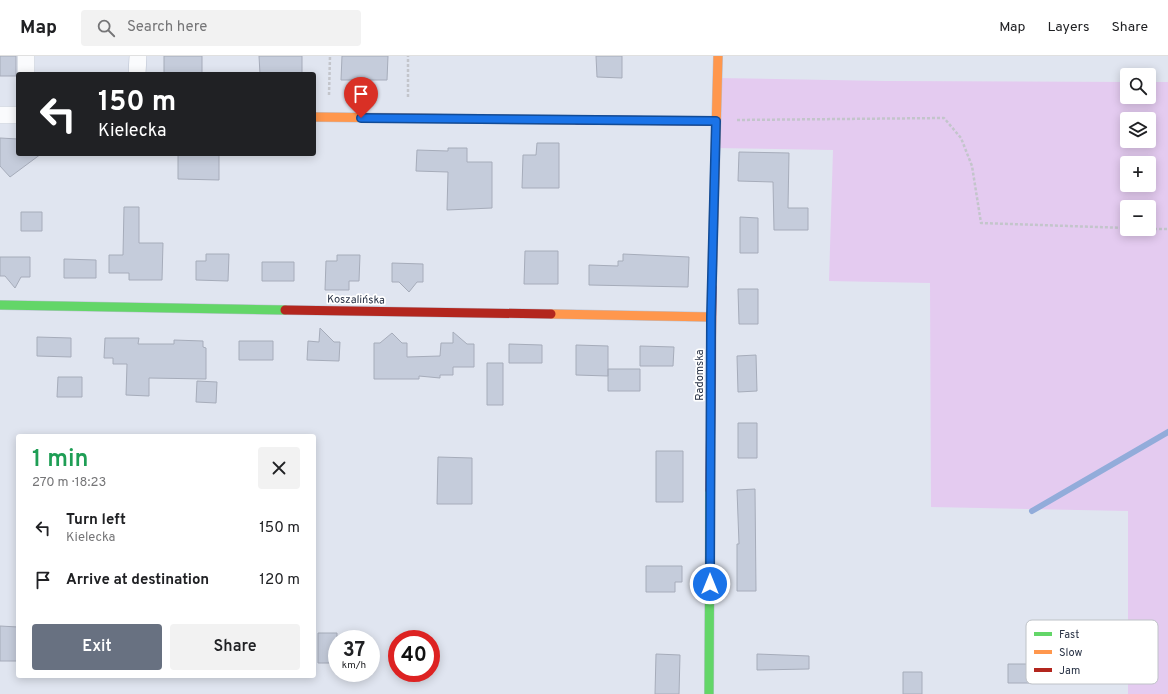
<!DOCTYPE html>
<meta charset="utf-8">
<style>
:root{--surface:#fff;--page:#f2f2f2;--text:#202124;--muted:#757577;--line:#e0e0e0;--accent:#687181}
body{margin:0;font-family:Overpass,sans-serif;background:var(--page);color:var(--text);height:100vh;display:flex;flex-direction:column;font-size:15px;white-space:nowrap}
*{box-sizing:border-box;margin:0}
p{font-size:13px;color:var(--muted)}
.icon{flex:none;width:22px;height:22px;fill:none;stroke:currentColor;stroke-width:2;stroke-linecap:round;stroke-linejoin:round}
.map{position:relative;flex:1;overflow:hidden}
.panel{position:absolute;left:16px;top:378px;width:300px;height:244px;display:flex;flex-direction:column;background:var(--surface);border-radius:4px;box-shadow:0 2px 10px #0003}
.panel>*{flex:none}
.banner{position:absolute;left:16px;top:16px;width:300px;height:84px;border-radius:4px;box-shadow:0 2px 10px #0003;background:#202124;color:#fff;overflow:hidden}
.controls{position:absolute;left:1120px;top:12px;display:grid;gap:8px}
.controls a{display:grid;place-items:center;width:36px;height:36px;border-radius:4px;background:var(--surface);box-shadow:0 2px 10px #0003;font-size:20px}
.speed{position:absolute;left:328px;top:574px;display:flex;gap:8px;font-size:20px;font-weight:700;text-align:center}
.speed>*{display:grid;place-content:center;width:52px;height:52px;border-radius:50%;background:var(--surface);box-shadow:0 2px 10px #0003;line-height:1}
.speed small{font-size:10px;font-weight:400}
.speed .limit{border:6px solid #d22;background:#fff;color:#111}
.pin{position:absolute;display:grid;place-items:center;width:34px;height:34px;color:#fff;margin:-41px -17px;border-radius:50% 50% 50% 0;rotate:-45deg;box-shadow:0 0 4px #0007}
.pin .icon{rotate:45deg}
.me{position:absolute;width:44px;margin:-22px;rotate:0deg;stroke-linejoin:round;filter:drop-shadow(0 0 3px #0008)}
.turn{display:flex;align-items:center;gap:14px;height:84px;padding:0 16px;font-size:18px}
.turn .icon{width:52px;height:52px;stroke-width:2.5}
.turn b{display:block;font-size:28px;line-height:34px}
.round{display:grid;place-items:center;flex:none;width:42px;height:42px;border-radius:4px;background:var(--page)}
.headline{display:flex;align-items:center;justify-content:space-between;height:68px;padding:0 16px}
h1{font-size:24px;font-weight:600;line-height:30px;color:#1e9e55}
.button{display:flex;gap:8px;margin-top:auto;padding:8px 16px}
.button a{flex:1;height:46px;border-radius:4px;background:var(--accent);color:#fff;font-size:16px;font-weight:600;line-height:46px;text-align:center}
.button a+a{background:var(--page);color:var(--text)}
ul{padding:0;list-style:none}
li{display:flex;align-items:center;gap:12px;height:52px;padding:0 16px}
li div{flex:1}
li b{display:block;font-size:15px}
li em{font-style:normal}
header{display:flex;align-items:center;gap:24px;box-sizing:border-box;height:56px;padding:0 20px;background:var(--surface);border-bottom:1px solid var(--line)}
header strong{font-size:19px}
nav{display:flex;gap:22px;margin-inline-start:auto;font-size:14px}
.search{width:280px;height:36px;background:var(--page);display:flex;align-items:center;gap:10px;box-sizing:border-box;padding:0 14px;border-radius:4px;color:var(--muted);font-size:15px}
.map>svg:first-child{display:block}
</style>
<header>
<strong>Map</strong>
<div class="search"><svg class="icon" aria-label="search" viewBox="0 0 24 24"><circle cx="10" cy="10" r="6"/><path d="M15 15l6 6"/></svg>Search here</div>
<nav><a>Map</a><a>Layers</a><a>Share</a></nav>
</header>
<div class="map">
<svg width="1168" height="638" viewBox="0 0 1168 638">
<rect width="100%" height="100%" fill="#e0e5f0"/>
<path fill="#e4cbf0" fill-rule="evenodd" d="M 718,22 L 885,25 L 1127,26 L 1127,41 L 1149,41 L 1149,26 L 1168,26 L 1168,638 L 1128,638 L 1128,455 L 931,451 L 930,227 L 829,225 L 833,94 L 715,92 ZM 1127,63 L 1149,63 L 1149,85 L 1127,85 ZM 1127,107 L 1149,107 L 1149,129 L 1127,129 ZM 1127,151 L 1149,151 L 1149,173 L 1127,173 Z"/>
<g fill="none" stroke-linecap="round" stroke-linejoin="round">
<path stroke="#92acda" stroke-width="6" d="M 1032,455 L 1168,376"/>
</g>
<path fill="#c5ccdb" stroke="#a6acba" d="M 0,0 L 16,0 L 16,20 L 0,20 Z
M 164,0 L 202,0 L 202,18 L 164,18 Z
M 259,0 L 302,0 L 302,18 L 260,18 Z
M 342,0 L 388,0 L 387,24 L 341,24 Z
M 596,0 L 622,0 L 622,22 L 597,21 Z
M 0,82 L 18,83 L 18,98 L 41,98 L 10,121 L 0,110 Z
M 537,87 L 559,87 L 559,132 L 522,132 L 523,99 L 536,99 Z
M 448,92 L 467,92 L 467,106 L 492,106 L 492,152 L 447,154 L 448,116 L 416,115 L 417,94 L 448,95 Z
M 739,96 L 789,97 L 788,152 L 808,152 L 808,174 L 774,174 L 773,126 L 738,125 Z
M 178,98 L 219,98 L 219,124 L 178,123 Z
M 124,151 L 139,151 L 139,187 L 163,187 L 162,224 L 129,224 L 129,217 L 109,217 L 109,199 L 123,199 Z
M 21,156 L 42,156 L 42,175 L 21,175 Z
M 740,161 L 758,162 L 758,197 L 740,197 Z
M 525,195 L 558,195 L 558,228 L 524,228 Z
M 206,198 L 229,198 L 228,225 L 196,224 L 196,205 L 206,205 Z
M 623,198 L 689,201 L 688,231 L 589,229 L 589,209 L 618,210 L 618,205 L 623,205 Z
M 337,199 L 360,199 L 359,225 L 349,225 L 349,234 L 325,234 L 326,205 L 337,205 Z
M 0,201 L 30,201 L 30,221 L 21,221 L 15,232 L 5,220 L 0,220 Z
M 64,203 L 96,204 L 96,222 L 64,222 Z
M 262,206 L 294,206 L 294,225 L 262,225 Z
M 392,207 L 423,208 L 423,226 L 417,226 L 409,236 L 399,226 L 392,226 Z
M 738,233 L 758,233 L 758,268 L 739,268 Z
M 320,272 L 334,286 L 340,286 L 339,305 L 307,304 L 308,285 L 319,286 Z
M 453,276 L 467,288 L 474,288 L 474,311 L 453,311 L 453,319 L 440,319 L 440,322 L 419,320 L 419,323 L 374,323 L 374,287 L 380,287 L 392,277 L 402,287 L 407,287 L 407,301 L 440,300 L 441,287 L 453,287 Z
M 37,281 L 71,282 L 71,301 L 37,300 Z
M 105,282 L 139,282 L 138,288 L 174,288 L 174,284 L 203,285 L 203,291 L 206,292 L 206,323 L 149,322 L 149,340 L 126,339 L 127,308 L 113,308 L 113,302 L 104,302 Z
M 239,285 L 273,285 L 273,304 L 239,304 Z
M 509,288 L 542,289 L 542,307 L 509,307 Z
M 576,289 L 608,290 L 608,320 L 576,319 Z
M 640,290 L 674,291 L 673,310 L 640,310 Z
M 756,299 L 757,335 L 738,336 L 737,300 Z
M 487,307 L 503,307 L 503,349 L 487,349 Z
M 608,313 L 640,313 L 640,335 L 608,335 Z
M 58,321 L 82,321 L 82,341 L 57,341 Z
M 197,325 L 217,326 L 216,347 L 196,346 Z
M 738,367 L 757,367 L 757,402 L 738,402 Z
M 656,395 L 683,395 L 683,446 L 656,446 Z
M 438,401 L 472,402 L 472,448 L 437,448 Z
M 755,433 L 756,535 L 737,535 L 737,488 L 739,488 L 737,434 Z
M 646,510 L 682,510 L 682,526 L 675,526 L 675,536 L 646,536 Z
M 0,570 L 18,571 L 18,605 L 0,605 Z
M 318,577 L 337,577 L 337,607 L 318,607 Z
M 656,598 L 680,599 L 679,638 L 655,638 Z
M 757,598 L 809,600 L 809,613 L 757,614 Z
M 1008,608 L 1041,608 L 1041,627 L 1008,627 Z
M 903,616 L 922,616 L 922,638 L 903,638 Z"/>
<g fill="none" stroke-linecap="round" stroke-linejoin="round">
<g stroke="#bbc2d1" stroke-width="18">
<path id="street" d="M 26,0 L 26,18
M 137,18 L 138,0
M 0,59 L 18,59"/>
</g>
<g stroke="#bbc2d1" stroke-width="10">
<path id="fast" d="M 0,249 L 285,254
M 709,638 L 710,434"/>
</g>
<g stroke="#bbc2d1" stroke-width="10">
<path id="slow" d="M 314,61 L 577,64
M 712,231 L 718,0
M 551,258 L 711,261"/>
</g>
<g stroke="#bbc2d1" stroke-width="10">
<path id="jam" d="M 577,64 L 716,65
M 285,254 L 551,258
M 710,434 L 712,231"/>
</g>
<path stroke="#c3c5cb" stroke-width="2.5" stroke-dasharray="3 2" stroke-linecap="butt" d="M 329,39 L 330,0
M 408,41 L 408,0
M 737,64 L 944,62 L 961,82 L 972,110 L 981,167 L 1127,172
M 1149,173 L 1168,173"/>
<use href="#street" stroke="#fafbfd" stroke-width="17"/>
<use href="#fast" stroke="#63d668" stroke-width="9"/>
<use href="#slow" stroke="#ff974d" stroke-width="9"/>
<use href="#jam" stroke="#b3261e" stroke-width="9"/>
</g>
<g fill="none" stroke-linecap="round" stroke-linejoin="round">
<g stroke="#114b97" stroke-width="10">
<path id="route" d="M 361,62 L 716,65 L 711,261 L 710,528"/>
</g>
<use href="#route" stroke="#1a73e8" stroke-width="7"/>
</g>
<g text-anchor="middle" stroke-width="3.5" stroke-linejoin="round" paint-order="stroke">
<g font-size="11" fill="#283245" stroke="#fff">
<text transform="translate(356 243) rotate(1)" y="4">Koszalińska</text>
<text transform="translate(699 319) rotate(-90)" y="4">Radomska</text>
</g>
</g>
<rect x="1026" y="564" width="132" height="64" rx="6" fill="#fff" stroke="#bec2c7" stroke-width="1"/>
<rect x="1034" y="576" width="18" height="4" fill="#63d668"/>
<rect x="1034" y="594" width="18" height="4" fill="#ff974d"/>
<rect x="1034" y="612" width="18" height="4" fill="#b3261e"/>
<g font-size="11" fill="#283245">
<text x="1059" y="582">Fast</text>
<text x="1059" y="600">Slow</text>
<text x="1059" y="618">Jam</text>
</g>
</svg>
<div class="controls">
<a><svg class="icon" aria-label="search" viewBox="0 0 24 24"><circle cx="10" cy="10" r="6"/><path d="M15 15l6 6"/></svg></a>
<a><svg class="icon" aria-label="layers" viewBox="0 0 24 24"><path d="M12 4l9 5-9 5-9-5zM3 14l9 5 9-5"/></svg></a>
<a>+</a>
<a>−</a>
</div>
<div class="speed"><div>37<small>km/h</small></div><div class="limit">40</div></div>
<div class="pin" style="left:361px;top:62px;background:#d93025"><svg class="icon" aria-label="arrive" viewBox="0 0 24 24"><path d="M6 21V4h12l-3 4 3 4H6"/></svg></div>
<svg class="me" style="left:710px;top:528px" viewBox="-20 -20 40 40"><circle r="17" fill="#1a73e8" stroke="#fff" stroke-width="3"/><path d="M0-11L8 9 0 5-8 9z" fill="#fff"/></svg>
<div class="banner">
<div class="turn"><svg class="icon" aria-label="left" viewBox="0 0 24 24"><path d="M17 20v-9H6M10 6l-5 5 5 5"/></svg><div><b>150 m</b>Kielecka</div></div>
</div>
<section class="panel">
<div class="headline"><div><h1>1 min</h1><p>270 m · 18:23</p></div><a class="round"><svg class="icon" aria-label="close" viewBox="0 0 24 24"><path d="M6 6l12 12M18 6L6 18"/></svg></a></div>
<ul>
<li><svg class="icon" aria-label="left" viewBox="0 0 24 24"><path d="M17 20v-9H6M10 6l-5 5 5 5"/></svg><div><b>Turn left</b><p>Kielecka</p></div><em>150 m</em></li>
<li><svg class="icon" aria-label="arrive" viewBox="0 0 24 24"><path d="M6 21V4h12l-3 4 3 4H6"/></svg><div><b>Arrive at destination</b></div><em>120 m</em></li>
</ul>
<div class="button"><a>Exit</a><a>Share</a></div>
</section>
</div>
